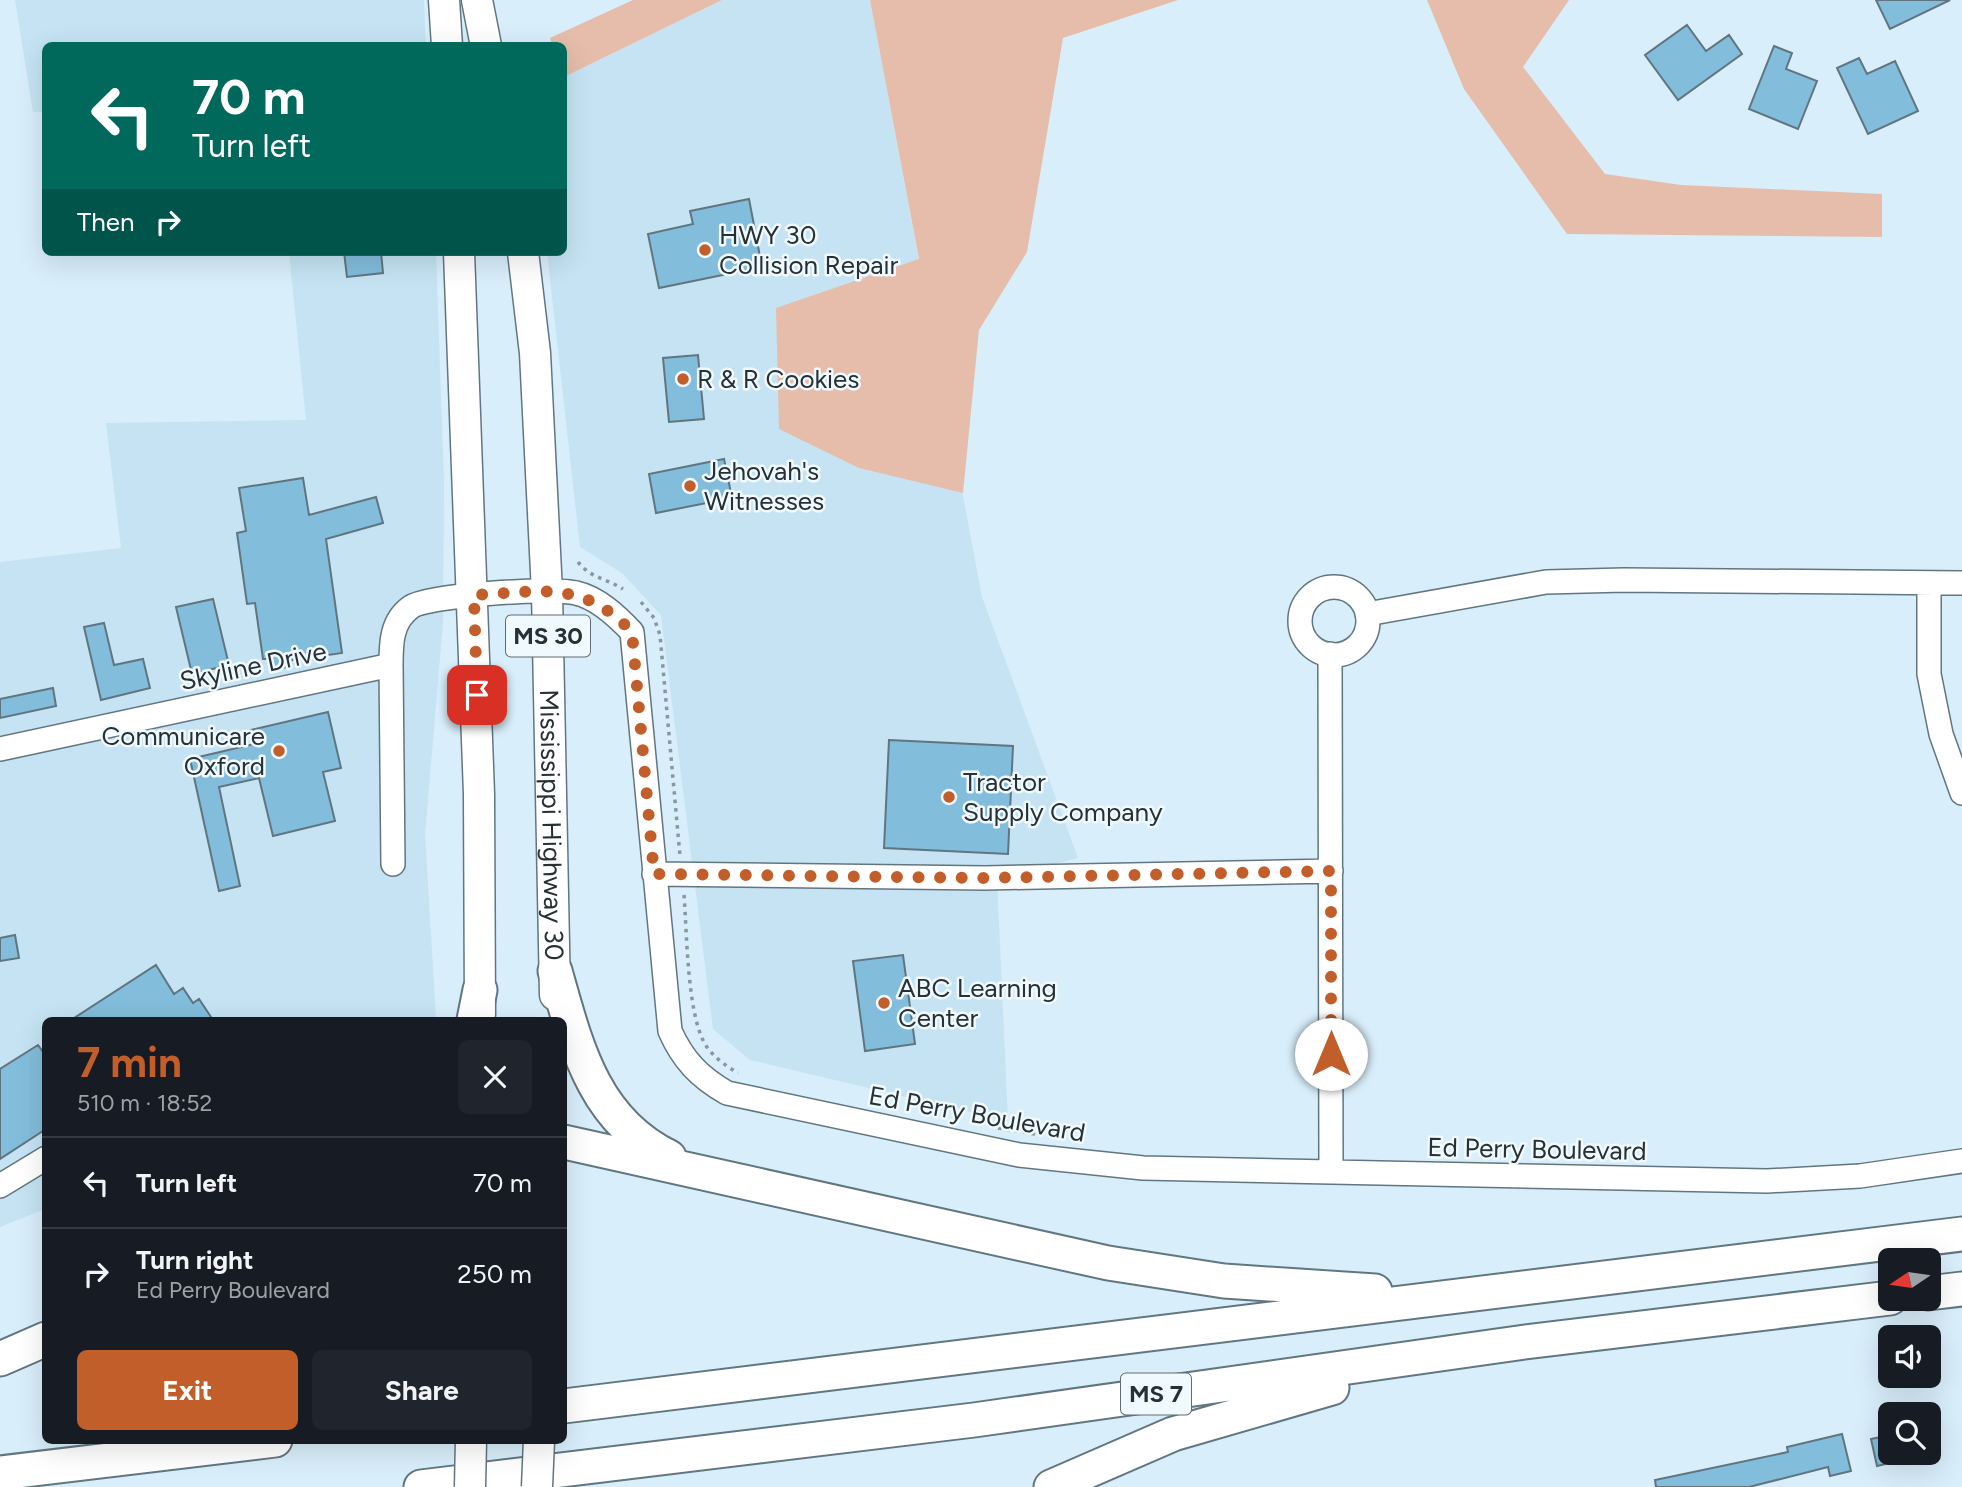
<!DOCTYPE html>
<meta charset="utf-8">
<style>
:root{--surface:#171b24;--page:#20242c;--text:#f1f3f6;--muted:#9ea1a6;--line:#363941;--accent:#c25e2a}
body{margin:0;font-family:Figtree,sans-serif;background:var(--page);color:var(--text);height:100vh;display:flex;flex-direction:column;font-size:26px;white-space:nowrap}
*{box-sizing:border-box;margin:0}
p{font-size:23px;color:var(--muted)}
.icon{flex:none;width:38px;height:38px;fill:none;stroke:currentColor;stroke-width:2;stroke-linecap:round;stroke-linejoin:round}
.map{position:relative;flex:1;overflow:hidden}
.details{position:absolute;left:42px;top:1017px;width:525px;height:427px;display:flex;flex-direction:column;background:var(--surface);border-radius:10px;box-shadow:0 7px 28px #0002}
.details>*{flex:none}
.hud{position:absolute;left:42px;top:42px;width:525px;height:214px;border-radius:10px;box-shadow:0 7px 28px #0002;background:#00695c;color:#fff;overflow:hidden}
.needle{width:46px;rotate:257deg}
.fabs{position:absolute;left:1878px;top:1248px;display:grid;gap:14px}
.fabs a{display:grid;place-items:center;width:63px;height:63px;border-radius:10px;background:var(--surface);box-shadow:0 7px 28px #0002;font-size:35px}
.pin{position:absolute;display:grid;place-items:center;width:60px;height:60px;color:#fff;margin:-30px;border-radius:14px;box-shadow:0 4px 10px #0006}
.me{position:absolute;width:77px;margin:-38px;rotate:0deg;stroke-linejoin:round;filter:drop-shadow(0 0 5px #0008)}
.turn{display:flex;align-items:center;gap:24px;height:147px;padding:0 35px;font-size:32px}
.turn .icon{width:91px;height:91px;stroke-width:2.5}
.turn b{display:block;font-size:49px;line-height:60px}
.then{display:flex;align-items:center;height:66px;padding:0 35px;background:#0003;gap:14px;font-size:26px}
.round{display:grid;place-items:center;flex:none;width:74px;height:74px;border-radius:10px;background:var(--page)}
.head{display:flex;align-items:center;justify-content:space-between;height:119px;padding:0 35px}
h1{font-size:42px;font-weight:700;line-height:52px;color:var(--accent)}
.primary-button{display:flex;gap:14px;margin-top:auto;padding:14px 35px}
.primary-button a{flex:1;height:80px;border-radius:10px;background:var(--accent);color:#fff;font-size:28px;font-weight:700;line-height:80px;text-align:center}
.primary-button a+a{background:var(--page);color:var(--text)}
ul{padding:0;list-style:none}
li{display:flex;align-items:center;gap:21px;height:91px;padding:0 35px;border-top:2px solid var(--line)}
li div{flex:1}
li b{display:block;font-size:26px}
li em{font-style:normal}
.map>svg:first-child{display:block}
</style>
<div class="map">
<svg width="1962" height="1487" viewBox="0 0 1962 1487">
<rect width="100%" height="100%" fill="#d8eefa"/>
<path fill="#c5e3f3" d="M 15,0 L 424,0 L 426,45 L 46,46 L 45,112 L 33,112 Z
M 722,0 L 870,0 L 982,597 L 1078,858 L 997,879 L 1008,1121 L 750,1060 L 713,1029 L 661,615 L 622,573 L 580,547 L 547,252 L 564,252 L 564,77 Z
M 289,252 L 436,252 L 444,483 L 443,622 L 425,835 L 436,1018 L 46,1020 L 45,1209 L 0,1227 L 0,562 L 121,548 L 106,423 L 306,420 Z"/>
<path fill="#e6bdaa" d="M 633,0 L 722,0 L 564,77 L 564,46 L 552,45 L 550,38 Z
M 870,0 L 1178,0 L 1063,38 L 1027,252 L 979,330 L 963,493 L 859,468 L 779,429 L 776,308 L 919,259 Z
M 1427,0 L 1569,0 L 1523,67 L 1605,174 L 1681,185 L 1882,194 L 1882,237 L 1567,234 L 1464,89 Z"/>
<path fill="#82bddb" stroke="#617580" stroke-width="2" d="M 1876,0 L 1950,0 L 1890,29 Z
M 1687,25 L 1706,51 L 1729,35 L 1742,54 L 1678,100 L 1645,55 Z
M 1774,46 L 1792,53 L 1786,69 L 1817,81 L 1798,129 L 1749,109 Z
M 1859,58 L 1867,74 L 1895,61 L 1918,111 L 1868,134 L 1837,68 Z
M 749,199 L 762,267 L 659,288 L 648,234 L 693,224 L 690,211 Z
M 344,252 L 381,252 L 383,273 L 347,277 Z
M 698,355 L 704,419 L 669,422 L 663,358 Z
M 724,459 L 732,498 L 656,513 L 649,474 Z
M 303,478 L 309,515 L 376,497 L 383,523 L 326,539 L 342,653 L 287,661 L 288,667 L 270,670 L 269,659 L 263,659 L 255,603 L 247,604 L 237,533 L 246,531 L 239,488 Z
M 213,599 L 229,665 L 192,674 L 176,607 Z
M 104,623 L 114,665 L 143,659 L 150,688 L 101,700 L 84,627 Z
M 53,688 L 56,706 L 0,718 L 0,699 Z
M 328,712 L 341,768 L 323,772 L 335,821 L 273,836 L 259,778 L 219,787 L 240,886 L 219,891 L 190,759 L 254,744 L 251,730 Z
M 889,740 L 1013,746 L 1008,854 L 884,848 Z
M 15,935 L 19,958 L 0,961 L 0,938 Z
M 903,955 L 915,1044 L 865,1051 L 853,961 Z
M 156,965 L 174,994 L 183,988 L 193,1003 L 199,999 L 213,1020 L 71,1020 Z
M 38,1045 L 46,1056 L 46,1129 L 0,1159 L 0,1069 Z
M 1842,1434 L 1851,1471 L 1830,1476 L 1828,1467 L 1749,1487 L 1656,1487 L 1655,1480 L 1788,1452 L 1787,1447 Z
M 1890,1435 L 1890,1463 L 1877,1466 L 1871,1439 Z"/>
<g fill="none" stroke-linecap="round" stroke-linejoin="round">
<g stroke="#627680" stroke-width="26">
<path id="minor" d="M 1929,584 L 1929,674 L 1941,734 L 1962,793
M1300 621a34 34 0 1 1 68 0a34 34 0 1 1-68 0Z
M 1367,614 L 1546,582 L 1624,580 L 1962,583
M 1330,654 L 1331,1172
M 391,665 L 393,864
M 0,749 L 391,665 C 391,644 391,621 411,607 C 428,595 554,587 576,593 C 598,598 617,616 632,632 L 670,1031 C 683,1060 699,1077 727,1093 L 1019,1155 L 1143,1168 L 1767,1181 L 1860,1176 L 1962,1161
M 654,874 L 985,878 L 1331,871
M 0,1186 L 46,1158"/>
</g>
<g stroke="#627680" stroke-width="33">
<g id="major">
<path d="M 444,0 L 447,46"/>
<path d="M 477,0 L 486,46"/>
<path d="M 459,252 L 479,794 L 480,1014"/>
<path id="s1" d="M 523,252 L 535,353 L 547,592 L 555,995"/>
</g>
</g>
<g stroke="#627680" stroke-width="37">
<path id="highway" d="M 555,971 C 576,1045 593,1120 669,1157
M 474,1020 L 480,990
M 564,1142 L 1108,1263 L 1224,1281 L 1375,1291
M 1928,1293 L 1962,1289
M 0,1359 L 46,1339
M 564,1406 L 1962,1234
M 0,1473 L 275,1440
M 421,1487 L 974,1420 L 1525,1342 L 1890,1298
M 1051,1487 L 1173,1434 L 1332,1388"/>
</g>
<path stroke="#87979f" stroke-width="3.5" stroke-dasharray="3.5 5" stroke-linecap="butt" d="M 578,562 C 589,577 607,579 623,589
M 641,602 L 654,618 L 660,635 L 680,856
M 684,895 C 687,933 687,1013 705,1044 C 712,1056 726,1066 738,1073
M 998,1128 L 1035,1134"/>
<use href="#minor" stroke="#fff" stroke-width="23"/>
<use href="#major" stroke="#fff" stroke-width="30"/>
<use href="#highway" stroke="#fff" stroke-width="33"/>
<g stroke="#627680" stroke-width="33" stroke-linecap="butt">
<path id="major-bridge" d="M 470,1487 L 471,1440
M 537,1487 L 539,1440"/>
</g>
<use href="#major-bridge" stroke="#fff" stroke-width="30"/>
</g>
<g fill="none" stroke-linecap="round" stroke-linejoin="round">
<path stroke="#c25e2a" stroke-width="12" stroke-dasharray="0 21.6" d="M 477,695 L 474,595 C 540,592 582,579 632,632 L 654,874 L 985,878 L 1331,871 L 1331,1054"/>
</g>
<g fill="#c25e2a" stroke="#f0f9fe" stroke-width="2.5">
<circle cx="705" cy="250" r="7"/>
<circle cx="683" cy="379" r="7"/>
<circle cx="690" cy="486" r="7"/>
<circle cx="279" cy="751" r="7"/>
<circle cx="949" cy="797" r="7"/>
<circle cx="884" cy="1003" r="7"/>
</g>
<g text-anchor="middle" stroke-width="5" stroke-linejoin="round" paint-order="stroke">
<g fill="#f0f9fe" stroke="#636c71" stroke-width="2">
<rect x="506" y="615.5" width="84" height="41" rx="5"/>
<rect x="1121" y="1373.5" width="70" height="41" rx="5"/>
</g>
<g font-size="24" font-weight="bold" fill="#273034">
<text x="548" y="644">MS 30</text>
<text x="1156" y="1402">MS 7</text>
</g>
<g font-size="26" fill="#273034" stroke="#f0f9fe" text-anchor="start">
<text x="719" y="244">HWY 30<tspan x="719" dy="30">Collision Repair</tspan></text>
<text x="697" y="388">R &amp; R Cookies</text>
<text x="704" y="480">Jehovah's<tspan x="704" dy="30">Witnesses</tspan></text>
<text x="265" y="745" text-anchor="end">Communicare<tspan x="265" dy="30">Oxford</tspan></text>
<text x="963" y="791">Tractor<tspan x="963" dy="30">Supply Company</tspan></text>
<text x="898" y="997">ABC Learning<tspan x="898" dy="30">Center</tspan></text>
</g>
<g font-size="26" fill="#273034" stroke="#f0f9fe">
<text transform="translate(253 666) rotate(-12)" y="9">Skyline Drive</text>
<text dy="9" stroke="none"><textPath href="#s1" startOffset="574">Mississippi Highway 30</textPath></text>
<text transform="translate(977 1114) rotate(10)" y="9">Ed Perry Boulevard</text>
<text transform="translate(1537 1149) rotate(1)" y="9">Ed Perry Boulevard</text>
</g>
</g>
</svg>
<div class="fabs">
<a><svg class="needle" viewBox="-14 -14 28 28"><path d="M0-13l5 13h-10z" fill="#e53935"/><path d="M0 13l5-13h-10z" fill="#9ea1a6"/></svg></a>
<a><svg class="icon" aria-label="sound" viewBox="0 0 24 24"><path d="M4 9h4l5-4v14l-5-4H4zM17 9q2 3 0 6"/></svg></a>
<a><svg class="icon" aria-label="search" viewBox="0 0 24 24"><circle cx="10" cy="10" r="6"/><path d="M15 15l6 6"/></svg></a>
</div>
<div class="pin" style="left:477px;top:695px;background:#d93025"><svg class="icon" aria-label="arrive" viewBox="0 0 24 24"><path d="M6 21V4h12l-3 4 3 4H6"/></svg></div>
<svg class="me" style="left:1331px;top:1054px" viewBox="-20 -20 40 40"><circle r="19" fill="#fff"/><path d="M0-13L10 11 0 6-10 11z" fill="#c25e2a"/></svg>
<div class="hud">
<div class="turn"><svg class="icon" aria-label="left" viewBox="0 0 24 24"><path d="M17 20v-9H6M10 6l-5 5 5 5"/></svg><div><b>70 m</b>Turn left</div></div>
<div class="then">Then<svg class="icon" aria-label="right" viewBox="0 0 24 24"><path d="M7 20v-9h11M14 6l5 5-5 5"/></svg></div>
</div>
<section class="details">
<div class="head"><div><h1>7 min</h1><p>510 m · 18:52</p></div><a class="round"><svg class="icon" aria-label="close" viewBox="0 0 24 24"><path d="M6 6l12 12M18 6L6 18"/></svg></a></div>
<ul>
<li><svg class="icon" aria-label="left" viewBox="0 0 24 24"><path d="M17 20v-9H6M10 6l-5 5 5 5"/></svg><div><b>Turn left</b></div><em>70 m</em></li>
<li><svg class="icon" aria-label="right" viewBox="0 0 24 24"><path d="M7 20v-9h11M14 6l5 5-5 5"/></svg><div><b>Turn right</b><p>Ed Perry Boulevard</p></div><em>250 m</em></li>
</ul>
<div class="primary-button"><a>Exit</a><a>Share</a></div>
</section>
</div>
